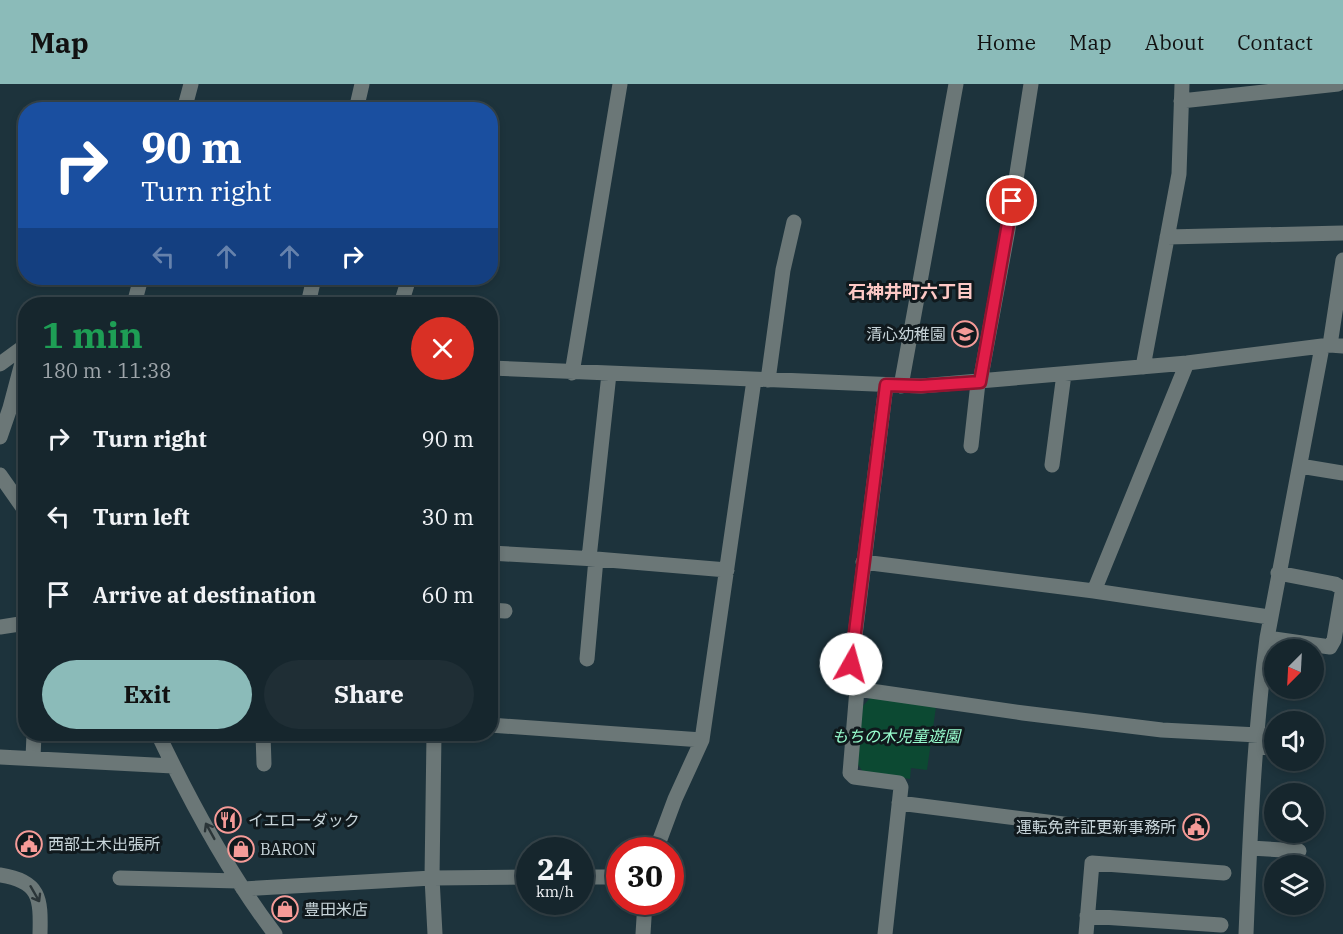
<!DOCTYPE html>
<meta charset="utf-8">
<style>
:root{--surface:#16262d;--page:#1f2e35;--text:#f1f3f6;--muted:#9ea5aa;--line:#354349;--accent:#8bbbb9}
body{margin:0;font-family:"IBM Plex Serif","Noto Sans JP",serif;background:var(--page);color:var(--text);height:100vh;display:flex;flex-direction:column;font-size:22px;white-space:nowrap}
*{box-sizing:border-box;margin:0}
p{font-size:20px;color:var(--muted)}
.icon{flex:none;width:33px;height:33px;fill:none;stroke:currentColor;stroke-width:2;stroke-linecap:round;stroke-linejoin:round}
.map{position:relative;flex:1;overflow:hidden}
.drawer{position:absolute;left:18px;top:213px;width:480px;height:444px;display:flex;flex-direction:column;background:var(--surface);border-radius:24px;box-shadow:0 3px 9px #0003,0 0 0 2px var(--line)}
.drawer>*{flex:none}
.guide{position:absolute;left:18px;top:18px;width:480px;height:183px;border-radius:24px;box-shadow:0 3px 9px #0003,0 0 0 2px var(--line);background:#1a4fa0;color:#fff;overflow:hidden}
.needle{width:39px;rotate:204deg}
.buttons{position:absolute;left:1264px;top:555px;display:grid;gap:12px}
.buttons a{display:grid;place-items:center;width:60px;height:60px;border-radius:50%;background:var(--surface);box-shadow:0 3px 9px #0003,0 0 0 2px var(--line);font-size:30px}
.speed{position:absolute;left:516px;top:753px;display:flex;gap:12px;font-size:30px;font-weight:700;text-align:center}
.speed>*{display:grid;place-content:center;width:78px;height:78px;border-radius:50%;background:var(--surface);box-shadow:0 3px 9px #0003,0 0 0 2px var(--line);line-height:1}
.speed small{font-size:15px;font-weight:400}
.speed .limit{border:9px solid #d22;background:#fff;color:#111}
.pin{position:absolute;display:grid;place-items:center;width:51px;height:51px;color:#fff;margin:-26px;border:3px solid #fff;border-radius:50%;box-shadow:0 2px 6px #0007}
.me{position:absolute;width:66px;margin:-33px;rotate:7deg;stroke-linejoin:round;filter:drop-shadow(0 0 4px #0008)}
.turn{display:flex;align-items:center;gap:21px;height:126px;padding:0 24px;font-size:27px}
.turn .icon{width:78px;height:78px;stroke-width:2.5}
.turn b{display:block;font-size:42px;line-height:51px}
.lanes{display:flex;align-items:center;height:57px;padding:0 24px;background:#0003;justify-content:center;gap:30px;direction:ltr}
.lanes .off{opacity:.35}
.round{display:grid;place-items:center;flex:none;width:63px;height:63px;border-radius:32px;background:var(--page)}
.head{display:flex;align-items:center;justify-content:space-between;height:102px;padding:0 24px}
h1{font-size:36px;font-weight:700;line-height:45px;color:#1e9e55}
.primary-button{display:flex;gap:12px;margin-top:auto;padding:12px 24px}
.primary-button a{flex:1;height:69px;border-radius:36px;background:var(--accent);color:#111;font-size:24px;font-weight:700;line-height:69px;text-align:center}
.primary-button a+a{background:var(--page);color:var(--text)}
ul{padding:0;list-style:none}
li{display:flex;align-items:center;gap:18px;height:78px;padding:0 24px}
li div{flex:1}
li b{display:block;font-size:22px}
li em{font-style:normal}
header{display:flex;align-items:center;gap:36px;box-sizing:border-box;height:84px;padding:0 30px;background:var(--accent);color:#111}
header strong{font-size:28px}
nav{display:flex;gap:33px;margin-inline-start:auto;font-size:21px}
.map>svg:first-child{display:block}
</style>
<header>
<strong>Map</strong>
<nav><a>Home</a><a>Map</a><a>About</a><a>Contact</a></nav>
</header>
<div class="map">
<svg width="1343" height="850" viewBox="0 0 1343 850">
<rect width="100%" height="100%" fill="#1d333c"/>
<path fill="#0c4932" d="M 871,613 L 936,623 L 927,686 L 911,684 L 910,695 L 863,688 L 857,679 L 863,622 Z"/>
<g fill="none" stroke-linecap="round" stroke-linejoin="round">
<path stroke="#6b7777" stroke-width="15" d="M 1181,17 L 1338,0
M 184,26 L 191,0
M 356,26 L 362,0
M 1167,153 L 1343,149
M 134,220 L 141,194
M 308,220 L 314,194
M 401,220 L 409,194
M 1330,261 L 1343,176
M 0,280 L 26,261
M 1143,283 L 1179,90 L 1182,0
M 490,284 L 921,302 L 1187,279 L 1330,261 L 1343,262
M 572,289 L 620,0
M 768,296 L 783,186 L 794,138
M 980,298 L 1009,140 L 1031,0
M 886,301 L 849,600 L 857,605 L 1023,629 L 1162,646 L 1258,651
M 901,302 L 956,0
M 0,353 L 10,324 L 26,264
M 971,362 L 978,299
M 1052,381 L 1064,290
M 1300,382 L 1343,389
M 0,391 L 26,428
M 490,469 L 596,475 L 727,486
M 589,474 L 609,290
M 863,478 L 1094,507 L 1269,533
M 1094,507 L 1187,279
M 490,526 L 505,527
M 0,543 L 26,539
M 1267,554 L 1330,563 L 1334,556 L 1342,509 L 1340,503 L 1335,500 L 1278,489
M 587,575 L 596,475
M 857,605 L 850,689 L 854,693 L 899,699 L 901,703 L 885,850
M 490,641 L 702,656
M 158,650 C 190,717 229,790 275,850
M 263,650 L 264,680
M 434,650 L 432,794 L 435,850
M 1257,663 L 1275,664
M 0,673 L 173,682
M 33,674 L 34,650
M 899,719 L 1079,742
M 1250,764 L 1299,767
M 656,766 L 675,715 L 702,656 L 754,296
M 0,791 C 40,797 41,814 40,850
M 580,793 L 620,793
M 120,794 L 238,797
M 243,805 L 432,794 L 530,793
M 1087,832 L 1221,841
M 643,850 L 645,818
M 1086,850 L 1092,779 L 1224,789
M 1246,850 C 1250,751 1254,652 1267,554 L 1322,263"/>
</g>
<defs><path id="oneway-shaft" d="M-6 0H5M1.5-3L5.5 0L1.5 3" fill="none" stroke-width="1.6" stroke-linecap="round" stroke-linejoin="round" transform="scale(1.5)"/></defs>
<g stroke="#2b3538">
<use href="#oneway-shaft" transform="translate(210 747) rotate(-119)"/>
<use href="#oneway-shaft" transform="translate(35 810) rotate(60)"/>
</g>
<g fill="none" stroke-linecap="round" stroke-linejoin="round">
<g stroke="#92132f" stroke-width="15">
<path id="route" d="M 851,580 L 886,301 L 921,302 L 980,298 L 1012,117"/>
</g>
<use href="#route" stroke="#e11d48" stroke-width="10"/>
</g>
<defs>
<g id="school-ring" transform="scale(1.35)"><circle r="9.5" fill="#10191d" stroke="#f59b98" stroke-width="1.5"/><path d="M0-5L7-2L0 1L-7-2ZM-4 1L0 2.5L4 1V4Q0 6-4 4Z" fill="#f59b98"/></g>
<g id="restaurant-ring" transform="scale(1.35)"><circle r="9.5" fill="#10191d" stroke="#f59b98" stroke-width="1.5"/><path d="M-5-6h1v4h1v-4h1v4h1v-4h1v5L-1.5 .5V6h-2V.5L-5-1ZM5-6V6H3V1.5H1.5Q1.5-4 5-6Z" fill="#f59b98"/></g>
<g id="civic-ring" transform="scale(1.35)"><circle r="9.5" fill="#10191d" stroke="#f59b98" stroke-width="1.5"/><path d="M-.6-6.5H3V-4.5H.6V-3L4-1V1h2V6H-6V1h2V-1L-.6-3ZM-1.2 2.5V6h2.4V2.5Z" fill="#f59b98"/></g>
<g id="shop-ring" transform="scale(1.35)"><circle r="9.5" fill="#10191d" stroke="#f59b98" stroke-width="1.5"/><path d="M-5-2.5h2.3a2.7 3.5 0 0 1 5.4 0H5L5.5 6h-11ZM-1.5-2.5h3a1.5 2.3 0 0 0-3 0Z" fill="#f59b98"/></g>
</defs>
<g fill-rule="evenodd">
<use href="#school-ring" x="965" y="250"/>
<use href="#restaurant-ring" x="228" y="736"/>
<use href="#civic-ring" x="1196" y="743"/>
<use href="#civic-ring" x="29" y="760"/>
<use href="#shop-ring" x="241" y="765"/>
<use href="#shop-ring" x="285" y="825"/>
</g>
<g text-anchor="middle" stroke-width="6" stroke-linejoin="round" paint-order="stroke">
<g font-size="16" fill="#c7d4d9" stroke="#10191d" text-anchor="start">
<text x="946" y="256" text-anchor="end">清心幼稚園</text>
<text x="248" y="742">イエローダック</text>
<text x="1176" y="749" text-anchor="end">運転免許証更新事務所</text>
<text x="48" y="766">西部土木出張所</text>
<text x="260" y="771">BARON</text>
<text x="304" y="831">豊田米店</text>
</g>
<g font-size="16" font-style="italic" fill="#98fdce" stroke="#10191d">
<text x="896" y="658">もちの木児童遊園</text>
</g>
<g font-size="18" font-weight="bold" fill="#fec9c6" stroke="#10191d">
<text x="911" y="214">石神井町六丁目</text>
</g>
</g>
</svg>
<div class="buttons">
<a><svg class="needle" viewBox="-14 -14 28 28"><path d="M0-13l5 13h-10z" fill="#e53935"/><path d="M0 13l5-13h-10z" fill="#9ea5aa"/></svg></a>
<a><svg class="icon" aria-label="sound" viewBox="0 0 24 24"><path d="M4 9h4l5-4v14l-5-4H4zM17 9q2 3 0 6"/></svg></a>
<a><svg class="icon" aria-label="search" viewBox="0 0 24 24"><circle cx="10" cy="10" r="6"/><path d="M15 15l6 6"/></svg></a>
<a><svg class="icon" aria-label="layers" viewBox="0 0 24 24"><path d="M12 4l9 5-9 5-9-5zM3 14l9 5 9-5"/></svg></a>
</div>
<div class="speed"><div>24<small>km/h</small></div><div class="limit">30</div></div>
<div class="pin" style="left:1012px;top:117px;background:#d93025"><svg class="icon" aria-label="arrive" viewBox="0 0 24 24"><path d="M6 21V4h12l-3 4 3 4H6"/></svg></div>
<svg class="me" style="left:851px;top:580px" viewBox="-20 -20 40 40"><circle r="19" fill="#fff"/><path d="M0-13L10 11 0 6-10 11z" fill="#e11d48"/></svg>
<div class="guide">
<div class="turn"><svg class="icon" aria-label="right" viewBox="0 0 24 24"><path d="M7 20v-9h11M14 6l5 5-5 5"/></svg><div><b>90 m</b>Turn right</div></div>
<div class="lanes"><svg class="icon off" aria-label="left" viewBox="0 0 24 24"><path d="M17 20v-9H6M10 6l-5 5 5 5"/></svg><svg class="icon off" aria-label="ahead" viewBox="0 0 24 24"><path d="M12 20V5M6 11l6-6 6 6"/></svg><svg class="icon off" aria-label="ahead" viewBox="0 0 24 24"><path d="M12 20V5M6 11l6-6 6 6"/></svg><svg class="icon" aria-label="right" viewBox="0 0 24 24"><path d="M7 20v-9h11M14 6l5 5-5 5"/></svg></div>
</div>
<section class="drawer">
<div class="head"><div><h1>1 min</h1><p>180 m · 11:38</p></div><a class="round" style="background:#d93025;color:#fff"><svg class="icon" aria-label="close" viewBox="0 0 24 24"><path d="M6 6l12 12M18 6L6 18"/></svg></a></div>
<ul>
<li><svg class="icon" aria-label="right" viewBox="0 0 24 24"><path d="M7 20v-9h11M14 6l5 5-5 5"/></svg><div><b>Turn right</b></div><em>90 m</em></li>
<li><svg class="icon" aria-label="left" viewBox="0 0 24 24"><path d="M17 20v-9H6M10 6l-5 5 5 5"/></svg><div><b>Turn left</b></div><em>30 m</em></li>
<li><svg class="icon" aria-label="arrive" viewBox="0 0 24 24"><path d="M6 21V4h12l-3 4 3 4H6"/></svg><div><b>Arrive at destination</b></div><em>60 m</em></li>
</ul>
<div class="primary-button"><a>Exit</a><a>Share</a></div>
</section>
</div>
